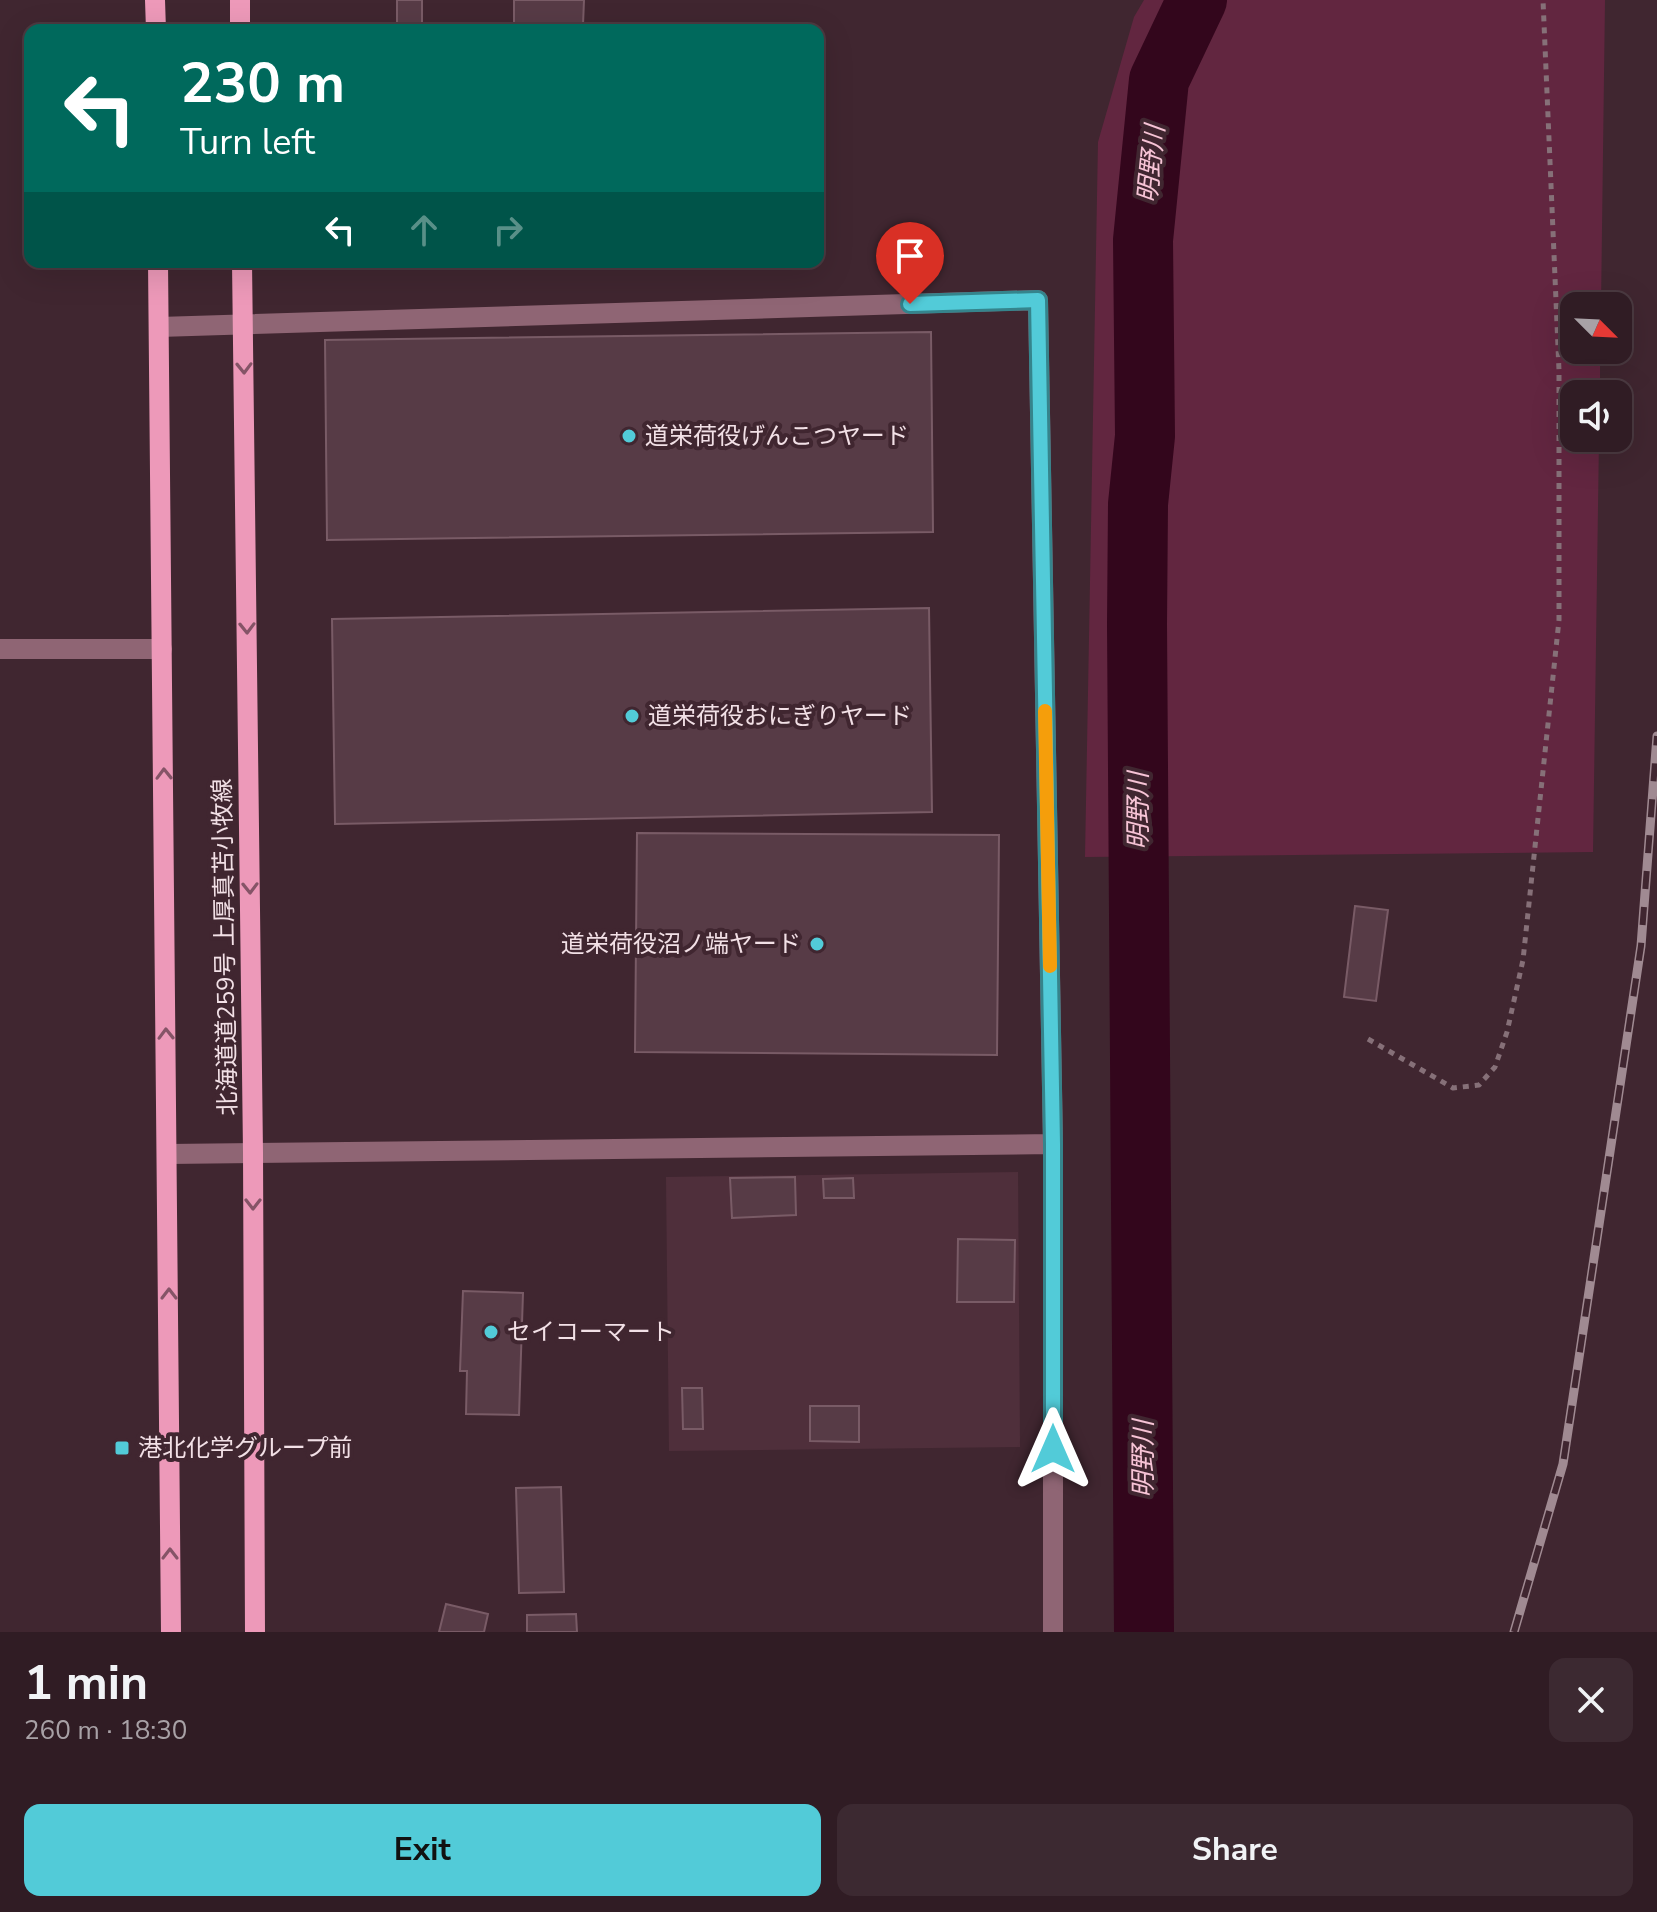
<!DOCTYPE html>
<meta charset="utf-8">
<style>
:root{--surface:#301c24;--page:#3c2931;--text:#f1f3f6;--muted:#a8a1a6;--line:#4b3a41;--accent:#52cbd8}
body{margin:0;font-family:"Nunito Sans","Noto Sans JP",sans-serif;background:var(--page);color:var(--text);height:100vh;display:flex;flex-direction:column;font-size:30px;white-space:nowrap}
*{box-sizing:border-box;margin:0}
p{font-size:26px;color:var(--muted)}
.icon{flex:none;width:44px;height:44px;fill:none;stroke:currentColor;stroke-width:2;stroke-linecap:round;stroke-linejoin:round}
.map{position:relative;height:1632px;overflow:hidden}
.drawer{display:flex;flex-direction:column;background:var(--surface);flex:1}
.drawer>*{flex:none}
.guide{position:absolute;left:24px;top:24px;width:800px;height:244px;border-radius:16px;box-shadow:0 8px 32px #0002,0 0 0 2px var(--line);background:#00695c;color:#fff;overflow:hidden}
.needle{width:52px;rotate:114deg}
.buttons{position:absolute;left:1560px;top:292px;display:grid;gap:16px}
.buttons a{display:grid;place-items:center;width:72px;height:72px;border-radius:16px;background:var(--surface);box-shadow:0 8px 32px #0002,0 0 0 2px var(--line);font-size:40px}
.pin{position:absolute;display:grid;place-items:center;width:68px;height:68px;color:#fff;margin:-82px -34px;border-radius:50% 50% 50% 0;rotate:-45deg;box-shadow:0 0 8px #0007}
.pin .icon{rotate:45deg}
.me{position:absolute;width:88px;margin:-44px;rotate:0deg;stroke-linejoin:round;filter:drop-shadow(0 0 6px #0008)}
.turn{display:flex;align-items:center;gap:28px;height:168px;padding:0 24px;font-size:36px}
.turn .icon{width:104px;height:104px;stroke-width:2.5}
.turn b{display:block;font-size:56px;line-height:68px}
.lanes{display:flex;align-items:center;height:76px;padding:0 24px;background:#0003;justify-content:center;gap:40px;direction:ltr}
.lanes .off{opacity:.35}
.round{display:grid;place-items:center;flex:none;width:84px;height:84px;border-radius:16px;background:var(--page)}
.summary{display:flex;align-items:center;justify-content:space-between;height:136px;padding:0 24px}
h1{font-size:48px;font-weight:700;line-height:60px}
.cta{display:flex;gap:16px;margin-top:auto;padding:16px 24px}
.cta a{flex:1;height:92px;border-radius:16px;background:var(--accent);color:#111;font-size:32px;font-weight:700;line-height:92px;text-align:center}
.cta a+a{background:var(--page);color:var(--text)}
.map>svg:first-child{display:block}
</style>
<div class="map">
<svg width="1657" height="1632" viewBox="0 0 1657 1632">
<rect width="100%" height="100%" fill="#402630"/>
<path fill="#4f2f3b" d="M 1018,1172 L 1020,1447 L 669,1451 L 666,1177 Z"/>
<path fill="#622640" d="M 1144,0 L 1605,0 L 1601,306 L 1574,306 L 1574,350 L 1600,350 L 1600,394 L 1574,394 L 1574,438 L 1599,438 L 1593,852 L 1085,857 L 1098,142 L 1134,17 Z"/>
<g fill="none" stroke-linecap="round" stroke-linejoin="round">
<path stroke="#33061c" stroke-width="60" d="M 1144,1632 L 1137,624 L 1138,504 L 1145,436 L 1143,240 L 1159,80 L 1197,0"/>
</g>
<path fill="#573b46" stroke="#795b66" stroke-width="2" d="M 397,0 L 422,0 L 422,24 L 397,25 Z
M 514,0 L 584,0 L 583,25 L 514,25 Z
M 381,262 L 530,262 L 529,267 L 381,264 Z
M 931,332 L 933,532 L 327,540 L 325,340 Z
M 929,608 L 932,812 L 335,824 L 332,619 Z
M 637,833 L 999,835 L 997,1055 L 635,1052 Z
M 1355,906 L 1388,910 L 1376,1001 L 1344,997 Z
M 795,1177 L 796,1215 L 732,1218 L 730,1178 Z
M 853,1178 L 854,1198 L 824,1198 L 823,1179 Z
M 958,1239 L 1015,1240 L 1014,1302 L 957,1302 Z
M 463,1291 L 523,1293 L 519,1415 L 466,1414 L 467,1371 L 460,1371 Z
M 682,1388 L 702,1388 L 703,1429 L 683,1429 Z
M 810,1406 L 859,1406 L 859,1442 L 810,1441 Z
M 561,1487 L 564,1592 L 519,1593 L 516,1488 Z
M 446,1604 L 488,1614 L 484,1632 L 439,1632 Z
M 576,1614 L 577,1632 L 527,1632 L 527,1615 Z"/>
<g fill="none" stroke-linecap="round" stroke-linejoin="round">
<path stroke="#867078" stroke-width="5" stroke-dasharray="6 6" stroke-linecap="butt" d="M 1368,1039 L 1453,1088 L 1479,1085 L 1495,1067 L 1507,1032 L 1523,960 L 1559,620 L 1559,370 L 1543,0"/>
<path stroke="#8f6574" stroke-width="20" d="M 159,327 L 1038,300 L 1053,1144 L 1053,1632
M 0,649 L 162,649
M 168,1154 L 1053,1144"/>
<path stroke="#ed99b9" stroke-width="20" d="M 155,0 L 156,30
M 240,0 L 240,30
M 158,262 L 171,1632
M 242,262 L 253,1152 L 255,1632"/>
<g stroke="#a08a92" stroke-width="9">
<path id="rail" d="M 1514,1632 L 1563,1464 L 1641,946 L 1657,736"/>
</g>
<use href="#rail" stroke="#402630" stroke-width="6" stroke-dasharray="18" stroke-linecap="butt"/>
</g>
<defs><path id="oneway-chevron" d="M-2-3.5L2.5 0L-2 3.5" fill="none" stroke-width="1.6" stroke-linecap="round" stroke-linejoin="round" transform="scale(2)"/></defs>
<g stroke="#855467">
<use href="#oneway-chevron" transform="translate(244 368) rotate(89)"/>
<use href="#oneway-chevron" transform="translate(247 628) rotate(89)"/>
<use href="#oneway-chevron" transform="translate(164 774) rotate(-91)"/>
<use href="#oneway-chevron" transform="translate(250 888) rotate(89)"/>
<use href="#oneway-chevron" transform="translate(166 1034) rotate(-91)"/>
<use href="#oneway-chevron" transform="translate(253 1204) rotate(90)"/>
<use href="#oneway-chevron" transform="translate(169 1294) rotate(-90)"/>
<use href="#oneway-chevron" transform="translate(170 1554) rotate(-90)"/>
</g>
<g fill="none" stroke-linecap="round" stroke-linejoin="round">
<g stroke="#35848c" stroke-width="20">
<path id="route" d="M 910,304 L 1038,300 L 1053,1144 L 1053,1449"/>
</g>
<use href="#route" stroke="#52cbd8" stroke-width="14"/>
<path stroke="#f59e0b" stroke-width="14" d="M 1045,711 L 1050,966"/>
</g>
<g fill="#52cbd8" stroke="#402630" stroke-width="3">
<circle cx="629" cy="436" r="8"/>
<circle cx="632" cy="716" r="8"/>
<circle cx="817" cy="944" r="8"/>
<circle cx="491" cy="1332" r="8"/>
<rect x="114" y="1440" width="16" height="16" rx="4"/>
</g>
<g text-anchor="middle" stroke-width="8" stroke-linejoin="round" paint-order="stroke">
<g font-size="24" fill="#f2e0e6" stroke="#402630" text-anchor="start">
<text x="645" y="444">道栄荷役げんこつヤード</text>
<text x="648" y="724">道栄荷役おにぎりヤード</text>
<text x="801" y="952" text-anchor="end">道栄荷役沼ノ端ヤード</text>
<text x="507" y="1340">セイコーマート</text>
<text x="138" y="1456">港北化学グループ前</text>
</g>
<g font-size="24" fill="#f2e0e6" stroke="#402630">
<text transform="translate(225 947) rotate(-91)" y="8">北海道道259号 上厚真苫小牧線</text>
</g>
<g font-size="26" font-style="italic" fill="#f7c4d6" stroke="#402630">
<text transform="translate(1151 164) rotate(-84)" y="9">明野川</text>
<text transform="translate(1138 811) rotate(-90)" y="9">明野川</text>
<text transform="translate(1143 1459) rotate(-90)" y="9">明野川</text>
</g>
</g>
</svg>
<div class="buttons">
<a><svg class="needle" viewBox="-14 -14 28 28"><path d="M0-13l5 13h-10z" fill="#e53935"/><path d="M0 13l5-13h-10z" fill="#a8a1a6"/></svg></a>
<a><svg class="icon" aria-label="sound" viewBox="0 0 24 24"><path d="M4 9h4l5-4v14l-5-4H4zM17 9q2 3 0 6"/></svg></a>
</div>
<div class="pin" style="left:910px;top:304px;background:#d93025"><svg class="icon" aria-label="arrive" viewBox="0 0 24 24"><path d="M6 21V4h12l-3 4 3 4H6"/></svg></div>
<svg class="me" style="left:1053px;top:1449px" viewBox="-20 -20 40 40"><path d="M0-17L14 15 0 8-14 15z" fill="#52cbd8" stroke="#fff" stroke-width="4"/></svg>
<div class="guide">
<div class="turn"><svg class="icon" aria-label="left" viewBox="0 0 24 24"><path d="M17 20v-9H6M10 6l-5 5 5 5"/></svg><div><b>230 m</b>Turn left</div></div>
<div class="lanes"><svg class="icon" aria-label="left" viewBox="0 0 24 24"><path d="M17 20v-9H6M10 6l-5 5 5 5"/></svg><svg class="icon off" aria-label="ahead" viewBox="0 0 24 24"><path d="M12 20V5M6 11l6-6 6 6"/></svg><svg class="icon off" aria-label="right" viewBox="0 0 24 24"><path d="M7 20v-9h11M14 6l5 5-5 5"/></svg></div>
</div>
</div>
<section class="drawer">
<div class="summary"><div><h1>1 min</h1><p>260 m · 18:30</p></div><a class="round"><svg class="icon" aria-label="close" viewBox="0 0 24 24"><path d="M6 6l12 12M18 6L6 18"/></svg></a></div>
<div class="cta"><a>Exit</a><a>Share</a></div>
</section>
